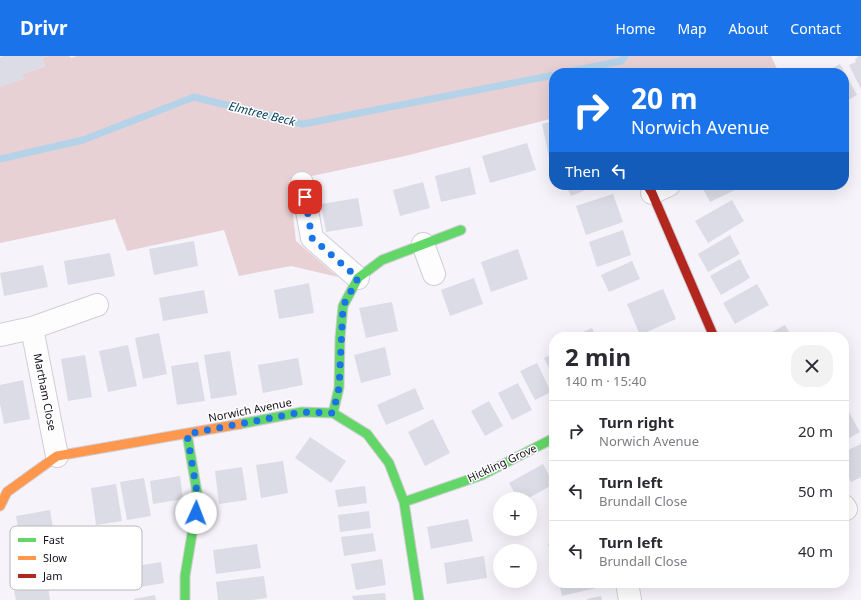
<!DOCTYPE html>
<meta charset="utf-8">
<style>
:root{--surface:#fff;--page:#f2f2f3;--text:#2b2b33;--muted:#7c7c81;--line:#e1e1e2;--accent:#1a73e8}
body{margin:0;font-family:"Noto Sans",sans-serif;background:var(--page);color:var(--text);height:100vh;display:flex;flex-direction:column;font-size:15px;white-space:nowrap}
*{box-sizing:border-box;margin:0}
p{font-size:13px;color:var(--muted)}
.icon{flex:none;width:22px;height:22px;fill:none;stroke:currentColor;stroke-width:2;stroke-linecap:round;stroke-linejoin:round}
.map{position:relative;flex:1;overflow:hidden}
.side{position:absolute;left:549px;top:276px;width:300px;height:256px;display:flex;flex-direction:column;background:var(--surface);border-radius:16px;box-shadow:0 4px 16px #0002}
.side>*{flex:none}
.top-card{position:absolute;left:549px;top:12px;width:300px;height:122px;border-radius:16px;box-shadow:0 4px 16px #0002;background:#1a73e8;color:#fff;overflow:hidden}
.controls{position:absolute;left:493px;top:436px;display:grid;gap:8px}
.controls a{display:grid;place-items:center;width:44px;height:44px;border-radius:50%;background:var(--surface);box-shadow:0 4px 16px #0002;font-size:20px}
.pin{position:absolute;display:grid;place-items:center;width:34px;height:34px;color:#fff;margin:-17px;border-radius:8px;box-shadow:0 2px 6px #0006}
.me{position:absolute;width:44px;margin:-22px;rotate:2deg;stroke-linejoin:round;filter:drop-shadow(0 0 3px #0008)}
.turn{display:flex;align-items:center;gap:14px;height:84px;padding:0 16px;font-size:18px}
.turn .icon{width:52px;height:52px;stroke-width:2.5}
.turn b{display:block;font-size:28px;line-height:34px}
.then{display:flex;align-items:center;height:38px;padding:0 16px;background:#0003;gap:8px;font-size:15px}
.round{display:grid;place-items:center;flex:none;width:42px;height:42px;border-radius:16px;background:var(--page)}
.head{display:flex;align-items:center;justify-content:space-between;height:68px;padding:0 16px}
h1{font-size:24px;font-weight:700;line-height:30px}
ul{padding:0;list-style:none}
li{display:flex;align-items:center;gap:12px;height:60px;padding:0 16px;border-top:1px solid var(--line)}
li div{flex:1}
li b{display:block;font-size:15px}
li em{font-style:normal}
header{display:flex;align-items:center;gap:24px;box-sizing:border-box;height:56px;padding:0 20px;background:var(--accent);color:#fff}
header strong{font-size:19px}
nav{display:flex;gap:22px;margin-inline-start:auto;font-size:14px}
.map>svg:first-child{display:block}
</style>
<header>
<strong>Drivr</strong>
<nav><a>Home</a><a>Map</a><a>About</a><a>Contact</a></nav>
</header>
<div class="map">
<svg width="861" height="544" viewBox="0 0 861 544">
<rect width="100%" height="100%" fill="#f6f3fa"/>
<path fill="#e7d1d5" d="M 48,0 L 69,0 L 71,2 L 77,0 L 771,0 L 779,17 L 554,17 L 554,62 L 405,100 L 289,125 L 296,185 L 338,221 L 291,210 L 239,220 L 224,174 L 127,195 L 115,163 L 0,187 L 0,31 L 22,18 L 45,10 L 42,2 Z"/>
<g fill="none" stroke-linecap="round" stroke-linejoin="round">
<path stroke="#b4d3e8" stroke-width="7" d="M 562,17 L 621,5 L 625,0
M 0,103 L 83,84 L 194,41 L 303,68 L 554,19"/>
</g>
<path fill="#dcdce6" d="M 4,0 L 47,0 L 42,2 L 45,10 L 22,18 L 24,23 L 0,31 L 0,1 Z
M 857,0 L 861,0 L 861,33 L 849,9 L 856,6 L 855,3 L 858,1 Z
M 840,8 L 857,39 L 844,46 L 844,17 L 830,17 L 833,16 L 831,13 Z
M 554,65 L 554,100 L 549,101 L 542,68 Z
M 527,87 L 536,114 L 490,127 L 482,100 Z
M 470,111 L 476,138 L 441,146 L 435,120 Z
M 423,126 L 430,152 L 400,160 L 393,134 Z
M 566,129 L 598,129 L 571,140 Z
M 701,129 L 737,129 L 739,132 L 710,146 Z
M 613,138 L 623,166 L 586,179 L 576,150 Z
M 358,142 L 363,170 L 326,176 L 321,148 Z
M 732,144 L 744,165 L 708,187 L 695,165 Z
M 623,174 L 631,199 L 597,211 L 589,186 Z
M 730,179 L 740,198 L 708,216 L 698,198 Z
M 194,185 L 198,210 L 154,219 L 149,193 Z
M 518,193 L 528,223 L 491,236 L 481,206 Z
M 110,197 L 115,220 L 68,229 L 64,205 Z
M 740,203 L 750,222 L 721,239 L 710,220 Z
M 632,205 L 640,223 L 609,236 L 601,219 Z
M 43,209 L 48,231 L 4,240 L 0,217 Z
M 474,222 L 483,248 L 450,260 L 441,234 Z
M 309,227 L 314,257 L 279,263 L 274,234 Z
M 757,228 L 769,249 L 735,268 L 723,247 Z
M 663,233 L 676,263 L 640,279 L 627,248 Z
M 204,234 L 208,257 L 163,265 L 159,242 Z
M 392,246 L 398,275 L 366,282 L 359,252 Z
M 785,269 L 792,281 L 763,281 Z
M 592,272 L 596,281 L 572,281 Z
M 159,277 L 167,318 L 143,323 L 135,282 Z
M 128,289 L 137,330 L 108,336 L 99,295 Z
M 385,291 L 391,319 L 361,327 L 354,299 Z
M 230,295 L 237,339 L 211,343 L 204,299 Z
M 554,297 L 554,322 L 544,302 Z
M 85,299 L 92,341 L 68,345 L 61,303 Z
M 298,302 L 303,329 L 263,337 L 258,309 Z
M 198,306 L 205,345 L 177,349 L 171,310 Z
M 537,307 L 551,336 L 535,344 L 520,315 Z
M 23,324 L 30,363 L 4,368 L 0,348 L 0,329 Z
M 518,327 L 532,354 L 512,364 L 498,337 Z
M 415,332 L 424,353 L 386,369 L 377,349 Z
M 489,345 L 503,370 L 485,380 L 471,355 Z
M 844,347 L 860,376 L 844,385 Z
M 433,363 L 450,397 L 425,410 L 408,376 Z
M 310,381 L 346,405 L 331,427 L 295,402 Z
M 861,388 L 861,421 L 851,426 L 844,409 L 844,396 Z
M 283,405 L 288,437 L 261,442 L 256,409 Z
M 543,408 L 554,428 L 527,443 L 518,443 L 509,427 Z
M 242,411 L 247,444 L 219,448 L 215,415 Z
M 180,420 L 183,443 L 153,448 L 150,425 Z
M 144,422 L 151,460 L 127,464 L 120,426 Z
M 116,428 L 122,465 L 96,469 L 91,432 Z
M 365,430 L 367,447 L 338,451 L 335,434 Z
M 50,454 L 55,483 L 21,489 L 16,460 Z
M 369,455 L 371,472 L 340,476 L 338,459 Z
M 468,463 L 473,485 L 431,493 L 427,471 Z
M 373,477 L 376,495 L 344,500 L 341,481 Z
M 554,486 L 554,500 L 551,500 L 548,488 Z
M 257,488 L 261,512 L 216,518 L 213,494 Z
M 484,500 L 487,522 L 447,528 L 444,507 Z
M 382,503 L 386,529 L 356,534 L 351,508 Z
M 161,506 L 164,527 L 122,534 L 119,513 Z
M 264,520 L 267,542 L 251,544 L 218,544 L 216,526 Z
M 559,527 L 594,527 L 596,532 L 562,540 Z
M 48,530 L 50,544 L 16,544 L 14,535 Z
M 385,537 L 386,544 L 353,544 L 352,540 Z
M 155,539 L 156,544 L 134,544 L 134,543 Z
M 601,540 L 602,544 L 587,544 L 587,543 Z"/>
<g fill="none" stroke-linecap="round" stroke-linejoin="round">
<g stroke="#d1cdd6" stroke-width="24">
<path id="street" d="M 302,127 L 312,182 L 358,222
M 652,137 L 669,129
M 423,188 L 434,218
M 32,272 L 57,400
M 0,279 L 32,272 L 97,249
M 844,450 L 846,453
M 627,527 L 630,544"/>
</g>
<g stroke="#d1cdd6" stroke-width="11">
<path id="fast" d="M 333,357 L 339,332 L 340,282 L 343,250 L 358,222 L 382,204 L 461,174
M 240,368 L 302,356 L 333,357 L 367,378 L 389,407 L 404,446 L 419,544
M 404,446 L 482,419 L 554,382
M 185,544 L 185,520 L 198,442 L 187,378"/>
</g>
<g stroke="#d1cdd6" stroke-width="11">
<path id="slow" d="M 0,450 L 7,436 L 57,400 L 240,368"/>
</g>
<g stroke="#d1cdd6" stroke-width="11">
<path id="jam" d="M 647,129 L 652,137 L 714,281"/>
</g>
<use href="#street" stroke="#fefdfe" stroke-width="22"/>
<use href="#fast" stroke="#63d668" stroke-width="9"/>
<use href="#slow" stroke="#ff974d" stroke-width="9"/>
<use href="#jam" stroke="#b3261e" stroke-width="9"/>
</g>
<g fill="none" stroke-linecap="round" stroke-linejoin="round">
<path stroke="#1a73e8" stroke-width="7" stroke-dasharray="0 12.6" d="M 196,457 L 198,442 L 187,378 L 302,356 L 333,357 L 339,332 L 343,250 L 358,222 L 312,182 L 305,141"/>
</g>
<g text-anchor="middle" stroke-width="3" stroke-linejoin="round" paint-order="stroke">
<g font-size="11" fill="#140f1a" stroke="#fff">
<text transform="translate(45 336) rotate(79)" y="4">Martham Close</text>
<text transform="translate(250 354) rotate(-11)" y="4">Norwich Avenue</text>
<text transform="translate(502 407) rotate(-25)" y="4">Hickling Grove</text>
</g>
<g font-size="12" font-style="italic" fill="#003f5a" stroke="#fff">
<text transform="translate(262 58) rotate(14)" y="4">Elmtree Beck</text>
</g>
</g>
<rect x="10" y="470" width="132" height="64" rx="6" fill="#fff" stroke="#b8b7ba" stroke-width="1"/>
<rect x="18" y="482" width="18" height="4" fill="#63d668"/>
<rect x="18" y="500" width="18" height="4" fill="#ff974d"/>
<rect x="18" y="518" width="18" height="4" fill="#b3261e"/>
<g font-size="11" fill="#140f1a">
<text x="43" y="488">Fast</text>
<text x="43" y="506">Slow</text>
<text x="43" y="524">Jam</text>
</g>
</svg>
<div class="controls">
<a>+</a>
<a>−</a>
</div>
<div class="pin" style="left:305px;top:141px;background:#d93025"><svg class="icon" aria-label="arrive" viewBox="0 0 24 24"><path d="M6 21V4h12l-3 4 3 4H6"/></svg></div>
<svg class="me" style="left:196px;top:457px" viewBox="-20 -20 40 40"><circle r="19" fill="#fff"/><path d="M0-13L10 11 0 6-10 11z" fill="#1a73e8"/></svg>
<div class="top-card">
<div class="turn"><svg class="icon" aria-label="right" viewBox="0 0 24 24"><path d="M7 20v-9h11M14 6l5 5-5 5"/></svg><div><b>20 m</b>Norwich Avenue</div></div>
<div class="then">Then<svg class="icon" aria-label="left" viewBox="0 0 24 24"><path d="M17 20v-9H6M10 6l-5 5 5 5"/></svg></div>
</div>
<section class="side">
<div class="head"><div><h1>2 min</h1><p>140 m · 15:40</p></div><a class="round"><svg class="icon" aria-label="close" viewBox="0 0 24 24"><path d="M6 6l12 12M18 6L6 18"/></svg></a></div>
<ul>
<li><svg class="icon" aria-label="right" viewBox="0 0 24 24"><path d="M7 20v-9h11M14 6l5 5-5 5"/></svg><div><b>Turn right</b><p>Norwich Avenue</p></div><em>20 m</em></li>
<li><svg class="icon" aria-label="left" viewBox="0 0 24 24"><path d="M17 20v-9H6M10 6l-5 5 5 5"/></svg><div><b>Turn left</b><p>Brundall Close</p></div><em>50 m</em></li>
<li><svg class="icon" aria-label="left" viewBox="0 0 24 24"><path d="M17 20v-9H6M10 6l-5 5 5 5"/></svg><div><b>Turn left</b><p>Brundall Close</p></div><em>40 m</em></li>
</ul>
</section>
</div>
